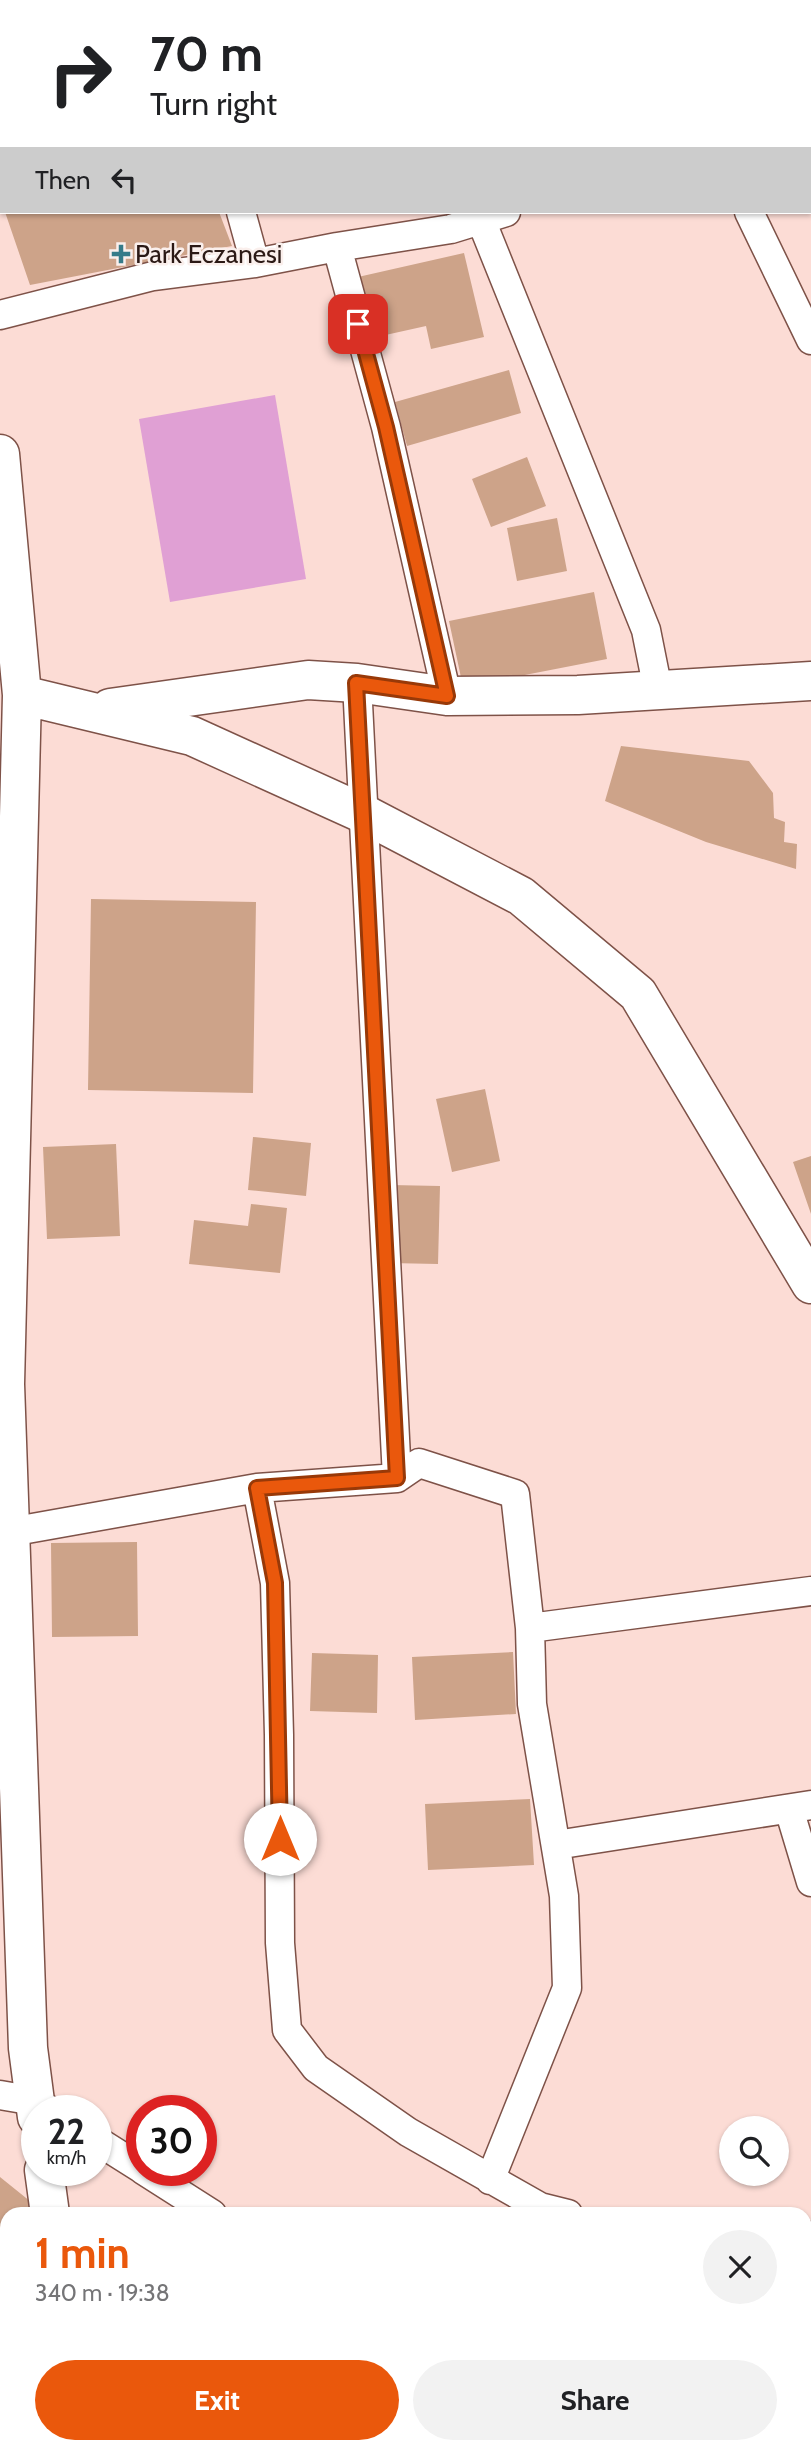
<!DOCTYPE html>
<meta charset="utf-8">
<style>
:root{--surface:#fff;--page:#f2f2f2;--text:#202124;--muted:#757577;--accent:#ea580c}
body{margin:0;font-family:Cabin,sans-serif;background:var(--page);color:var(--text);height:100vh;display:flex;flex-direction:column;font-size:26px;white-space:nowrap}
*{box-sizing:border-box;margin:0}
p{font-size:23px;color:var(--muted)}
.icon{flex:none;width:38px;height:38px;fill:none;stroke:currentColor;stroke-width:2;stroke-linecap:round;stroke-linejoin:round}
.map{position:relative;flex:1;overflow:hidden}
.side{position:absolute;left:0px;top:2207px;width:812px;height:247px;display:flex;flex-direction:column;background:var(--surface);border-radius:21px 21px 0 0;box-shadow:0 2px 5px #0004}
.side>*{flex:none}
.guide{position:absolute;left:0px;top:0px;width:812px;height:214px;box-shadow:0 2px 5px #0004;background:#fff;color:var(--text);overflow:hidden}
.fabs{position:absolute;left:719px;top:2116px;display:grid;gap:14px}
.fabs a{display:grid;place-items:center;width:70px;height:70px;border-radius:50%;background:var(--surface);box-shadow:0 2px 5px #0004;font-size:35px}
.speed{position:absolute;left:21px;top:2095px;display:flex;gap:14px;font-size:35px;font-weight:700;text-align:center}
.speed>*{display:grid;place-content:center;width:91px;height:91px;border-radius:50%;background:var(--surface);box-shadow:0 2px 5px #0004;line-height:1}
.speed small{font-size:18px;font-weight:400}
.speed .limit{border:10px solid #d22;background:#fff;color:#111}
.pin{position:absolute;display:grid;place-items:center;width:60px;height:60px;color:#fff;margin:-30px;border-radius:14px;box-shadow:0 4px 10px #0006}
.me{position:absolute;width:77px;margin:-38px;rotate:0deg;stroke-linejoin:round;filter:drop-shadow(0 0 5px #0008)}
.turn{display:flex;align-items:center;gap:24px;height:147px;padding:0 35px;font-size:32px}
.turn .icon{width:91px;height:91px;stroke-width:2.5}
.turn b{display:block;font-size:49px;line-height:60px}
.then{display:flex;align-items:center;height:66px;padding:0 35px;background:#0003;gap:14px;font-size:26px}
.round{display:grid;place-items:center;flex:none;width:74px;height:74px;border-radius:37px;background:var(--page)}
.headline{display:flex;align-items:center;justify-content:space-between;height:119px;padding:0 35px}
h1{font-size:42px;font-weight:700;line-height:52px;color:var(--accent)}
.primary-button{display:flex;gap:14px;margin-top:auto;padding:14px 35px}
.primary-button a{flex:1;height:80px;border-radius:42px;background:var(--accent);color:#fff;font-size:28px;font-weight:700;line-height:80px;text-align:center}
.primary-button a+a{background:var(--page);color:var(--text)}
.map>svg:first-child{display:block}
</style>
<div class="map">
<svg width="811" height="2453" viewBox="0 0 811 2453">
<rect width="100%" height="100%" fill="#fcdcd5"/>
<path fill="#e0a0d4" d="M 275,395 L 306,579 L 170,602 L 139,419 Z"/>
<path fill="#cda389" d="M 5,212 L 219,212 L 232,246 L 30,285 Z
M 464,253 L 484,337 L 431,349 L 426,326 L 372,338 L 358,277 Z
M 509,370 L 521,413 L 407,446 L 395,402 Z
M 527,457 L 546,506 L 491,527 L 472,479 Z
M 557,518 L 567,571 L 517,581 L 507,528 Z
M 594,592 L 607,659 L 463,687 L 449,621 Z
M 621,746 L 749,761 L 773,793 L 774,818 L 785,822 L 784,842 L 797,844 L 796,869 L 706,842 L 605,801 Z
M 91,899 L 256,902 L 253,1093 L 88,1090 Z
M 485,1089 L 500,1161 L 452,1172 L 436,1099 Z
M 253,1137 L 311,1143 L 306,1196 L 248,1190 Z
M 116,1144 L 120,1236 L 47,1239 L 43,1147 Z
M 811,1156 L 811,1214 L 793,1162 Z
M 391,1185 L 440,1186 L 438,1264 L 389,1263 Z
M 251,1204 L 287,1208 L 280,1273 L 189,1264 L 194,1220 L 248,1226 Z
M 137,1542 L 138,1636 L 52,1637 L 51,1543 Z
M 513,1652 L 516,1714 L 415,1720 L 412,1657 Z
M 312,1653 L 378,1655 L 377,1713 L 310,1711 Z
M 530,1799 L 534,1865 L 428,1870 L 425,1804 Z
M 0,2177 L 36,2206 L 30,2214 L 7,2214 L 7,2243 L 0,2251 Z
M 303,2446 L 337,2446 L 335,2453 L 325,2453 Z
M 523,2446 L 521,2453 L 474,2453 L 454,2447 Z
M 569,2446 L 692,2446 L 717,2450 L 717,2453 L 568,2453 Z"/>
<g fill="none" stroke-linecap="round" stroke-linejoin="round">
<g stroke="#7e5248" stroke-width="31">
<path id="street" d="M 180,0 L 181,2
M 648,0 L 649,2
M 241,212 L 255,263
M 749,212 L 811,340
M 481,220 L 646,630 L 658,690
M 337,247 L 386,427 L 447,696
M 0,315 L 153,276 L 255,263 L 337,247 L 451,229 L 506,212
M 397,1478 L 419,1463 L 515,1494 L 530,1628 L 532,1704 L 564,1896 L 567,1988 L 490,2180
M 257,1488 L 275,1583 L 279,1735 L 280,1943 L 287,2030 L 316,2068 L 408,2132 L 540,2207 L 568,2214
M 10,1532 L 257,1488 L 397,1478 L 357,683
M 530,1628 L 811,1591
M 789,1809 L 811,1882
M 556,1845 L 811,1805
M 0,2095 L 35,2101 L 49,2110
M 96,2140 L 142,2169
M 143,2170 L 212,2214
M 805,2236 L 811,2236
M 805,2377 L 811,2376
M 431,2453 L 432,2446
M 540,2453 L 541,2446
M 739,2453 L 739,2446"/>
</g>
<g stroke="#7e5248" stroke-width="41">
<path id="secondary" d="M 0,454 L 22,695 L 5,1384 L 28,2048 L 37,2117
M 22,695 L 192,736 L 364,814 L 521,896 L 638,994 L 811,1284
M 110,708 L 308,680 L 357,683 L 447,696 L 578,695 L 811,681
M 44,2170 L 50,2214
M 81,2446 L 82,2453"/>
</g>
<use href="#street" stroke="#fff" stroke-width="28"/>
<use href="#secondary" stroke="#fff" stroke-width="38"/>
</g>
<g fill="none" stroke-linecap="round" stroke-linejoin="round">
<g stroke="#983908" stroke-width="18">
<path id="route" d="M 280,1839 L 275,1583 L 257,1488 L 397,1478 L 356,683 L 447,696 L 386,427 L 358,324"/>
</g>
<use href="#route" stroke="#ea580c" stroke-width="12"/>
</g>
<path fill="#367b89" stroke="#faefec" stroke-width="2.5" d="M117.5 243.5h7v7h7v7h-7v7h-7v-7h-7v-7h7z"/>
<g text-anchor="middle" stroke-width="5" stroke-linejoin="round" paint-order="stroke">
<g font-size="26" fill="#2b1915" stroke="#faefec" text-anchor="start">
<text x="135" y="263">Park Eczanesi</text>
</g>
</g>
</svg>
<div class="fabs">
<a><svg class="icon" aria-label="search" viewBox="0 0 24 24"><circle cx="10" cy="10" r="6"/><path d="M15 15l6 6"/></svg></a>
</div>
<div class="speed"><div>22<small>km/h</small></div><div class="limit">30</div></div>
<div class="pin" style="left:358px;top:324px;background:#d93025"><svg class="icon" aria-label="arrive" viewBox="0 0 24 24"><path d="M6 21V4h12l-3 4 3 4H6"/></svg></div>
<svg class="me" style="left:280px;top:1839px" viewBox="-20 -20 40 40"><circle r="19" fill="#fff"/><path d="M0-13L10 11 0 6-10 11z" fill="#ea580c"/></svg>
<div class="guide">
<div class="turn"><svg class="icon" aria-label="right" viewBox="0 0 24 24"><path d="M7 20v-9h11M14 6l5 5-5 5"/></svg><div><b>70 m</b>Turn right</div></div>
<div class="then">Then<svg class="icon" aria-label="left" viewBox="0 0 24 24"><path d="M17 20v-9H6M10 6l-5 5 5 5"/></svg></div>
</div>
<section class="side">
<div class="headline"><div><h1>1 min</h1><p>340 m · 19:38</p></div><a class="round"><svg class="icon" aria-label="close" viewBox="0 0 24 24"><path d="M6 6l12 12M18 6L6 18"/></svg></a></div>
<div class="primary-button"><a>Exit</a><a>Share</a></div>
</section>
</div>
